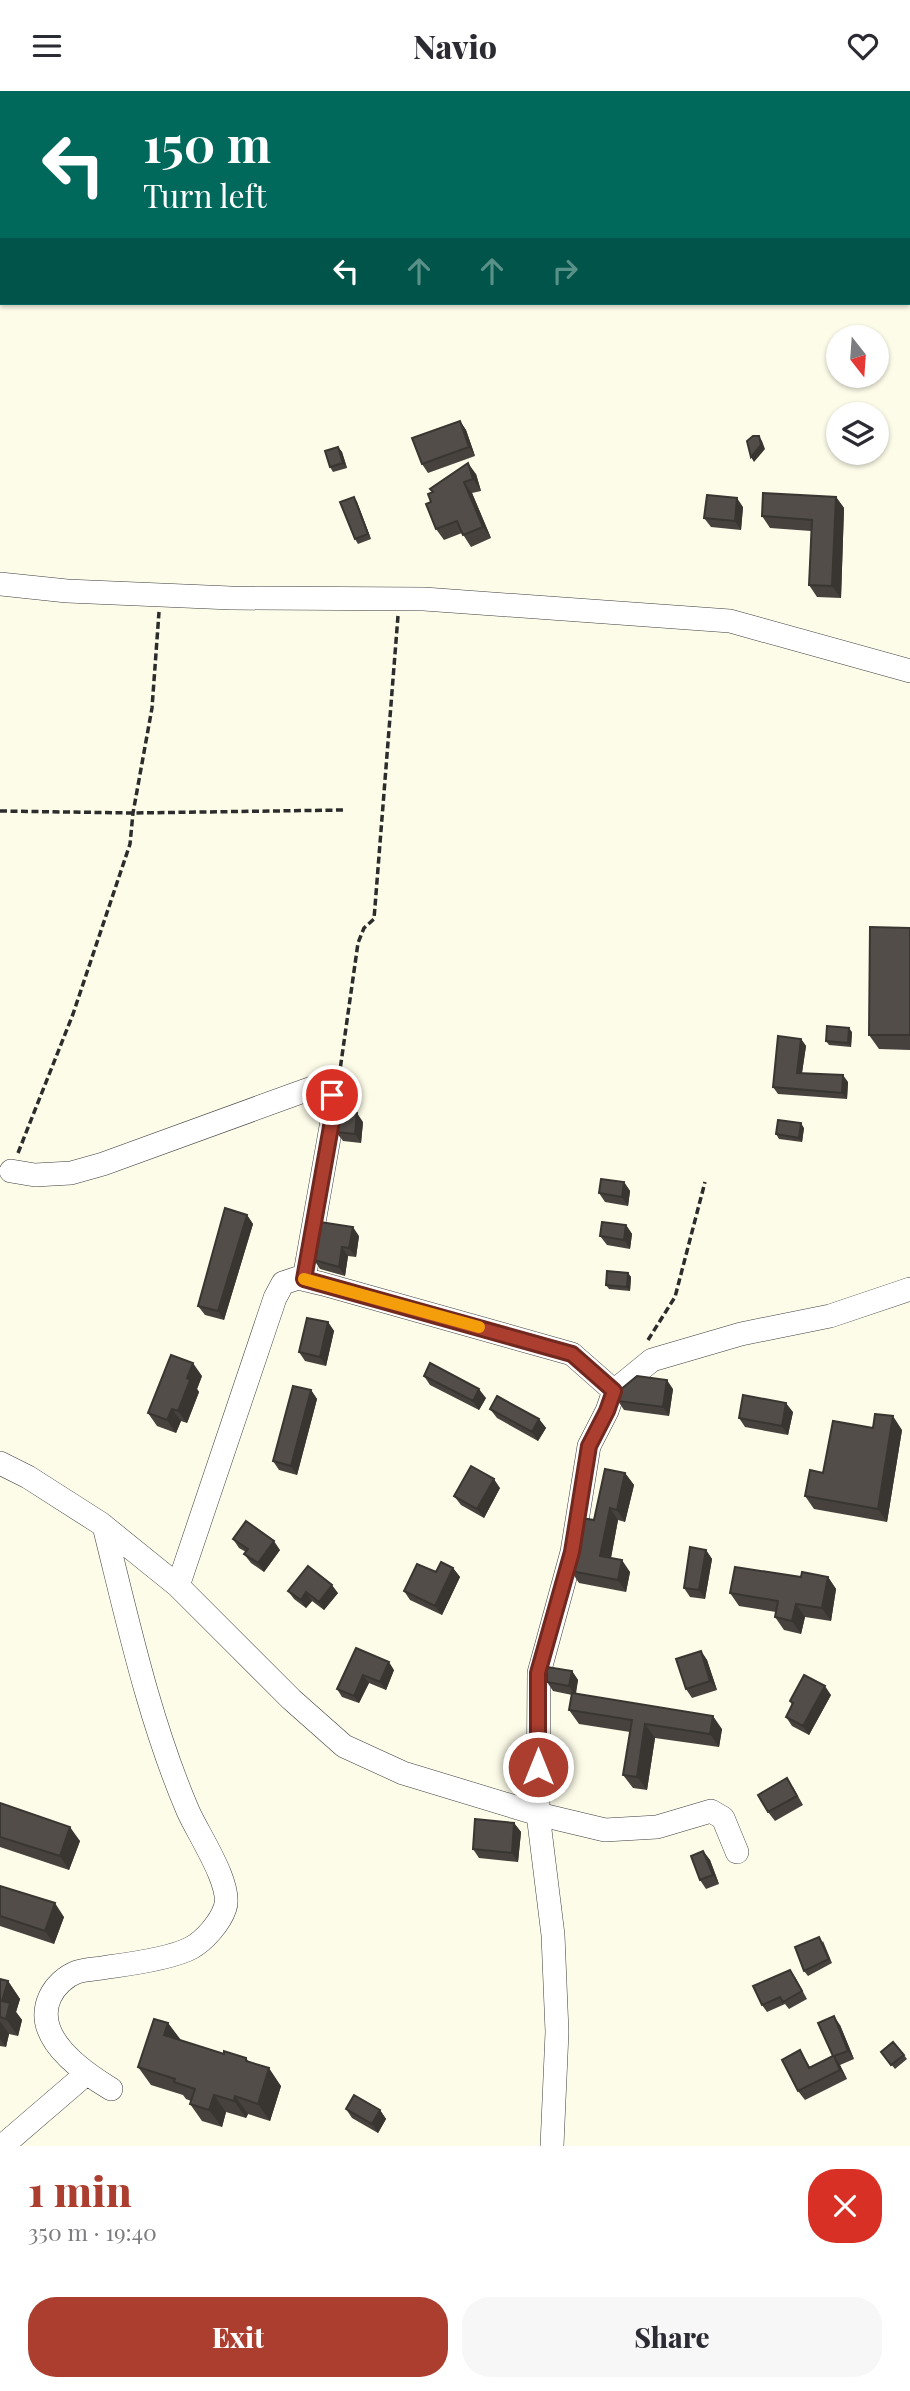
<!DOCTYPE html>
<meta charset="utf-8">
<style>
:root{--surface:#fff;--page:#f7f7f7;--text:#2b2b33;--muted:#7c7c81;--accent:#ac3e30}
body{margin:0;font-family:"Playfair Display",serif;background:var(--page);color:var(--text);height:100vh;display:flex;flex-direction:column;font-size:26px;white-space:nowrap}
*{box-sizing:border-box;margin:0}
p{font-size:23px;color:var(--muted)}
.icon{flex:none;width:38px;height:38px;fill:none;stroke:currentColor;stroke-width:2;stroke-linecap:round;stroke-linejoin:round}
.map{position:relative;height:2055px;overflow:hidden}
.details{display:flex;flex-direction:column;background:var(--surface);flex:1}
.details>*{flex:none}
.guide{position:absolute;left:0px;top:0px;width:910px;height:214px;box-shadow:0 2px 5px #0004;background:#00695c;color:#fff;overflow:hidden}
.needle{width:46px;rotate:163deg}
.controls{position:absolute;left:826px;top:234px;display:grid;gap:14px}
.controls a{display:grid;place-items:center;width:63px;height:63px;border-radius:50%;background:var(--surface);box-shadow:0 2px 5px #0004;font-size:35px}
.pin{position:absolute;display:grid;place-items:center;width:60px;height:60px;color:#fff;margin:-30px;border:4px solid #fff;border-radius:50%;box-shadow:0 2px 7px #0007}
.me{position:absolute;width:77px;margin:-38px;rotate:0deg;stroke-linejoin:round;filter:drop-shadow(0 0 5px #0008)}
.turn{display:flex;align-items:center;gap:24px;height:147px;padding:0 28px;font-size:32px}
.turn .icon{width:91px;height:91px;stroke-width:2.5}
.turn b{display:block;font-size:49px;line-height:60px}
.lanes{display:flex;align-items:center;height:66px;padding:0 28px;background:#0003;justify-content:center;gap:35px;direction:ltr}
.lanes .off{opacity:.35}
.round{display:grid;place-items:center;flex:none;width:74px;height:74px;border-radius:28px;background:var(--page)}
.head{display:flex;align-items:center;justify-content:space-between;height:119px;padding:0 28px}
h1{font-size:42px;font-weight:800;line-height:52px;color:var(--accent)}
.action{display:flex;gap:14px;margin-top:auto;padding:14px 28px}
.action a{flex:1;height:80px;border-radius:28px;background:var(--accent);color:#fff;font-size:28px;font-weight:800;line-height:80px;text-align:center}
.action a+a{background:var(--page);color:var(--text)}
header{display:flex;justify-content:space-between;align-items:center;height:91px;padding:0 28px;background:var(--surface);font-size:32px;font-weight:800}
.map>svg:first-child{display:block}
</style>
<header><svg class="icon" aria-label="menu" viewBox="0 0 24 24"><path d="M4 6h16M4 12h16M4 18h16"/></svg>Navio<svg class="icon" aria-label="heart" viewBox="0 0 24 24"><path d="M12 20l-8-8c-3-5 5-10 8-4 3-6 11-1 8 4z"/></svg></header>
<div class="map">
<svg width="910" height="2055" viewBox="0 0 910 2055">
<rect width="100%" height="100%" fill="#fdfce9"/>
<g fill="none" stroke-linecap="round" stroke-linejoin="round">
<g stroke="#3d3d3d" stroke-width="24">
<path id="minor" d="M 218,2 L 221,0
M 0,35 L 2,40
M 0,127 L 2,126
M 0,493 L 67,500 L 231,507 L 424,508 L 730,530 L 910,580
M 11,1080 L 35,1084 L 71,1082 L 103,1073 L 312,997 L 324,999 L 332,1004 L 335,1013 L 304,1188
M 0,1372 L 28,1386 L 100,1432 L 178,1495 L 291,1608 L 344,1655 L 403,1682 L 538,1723 L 605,1739 L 657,1736 L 711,1720 L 723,1727 L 737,1761
M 104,1435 C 128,1531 149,1629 188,1720 C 198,1743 233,1794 225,1817 C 220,1832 204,1850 191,1857 C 172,1867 131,1873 108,1876 C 98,1878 87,1878 77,1881 C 66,1885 55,1895 50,1906 C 32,1945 81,1980 111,1998
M 178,1495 L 275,1207 L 283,1192 L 298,1187 L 323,1193 L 572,1263 L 614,1300
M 0,2054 L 7,2051 L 86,1983
M 552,2055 L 557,1941 L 553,1844 L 538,1723 L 539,1582 L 572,1461 L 589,1355 L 607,1320 L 614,1300 L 652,1269 L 741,1243 L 830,1225 L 910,1198"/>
</g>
<path stroke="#2c2c2c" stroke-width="3.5" stroke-dasharray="7 3.5" stroke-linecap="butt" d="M 0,720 L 133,722 L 343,719
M 339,986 L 358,852 L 364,837 L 374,828 L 398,525
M 18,1062 L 73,923 L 130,753 L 133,722 L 152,617 L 159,521
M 648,1249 L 675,1206 L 705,1091"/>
<use href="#minor" stroke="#fff" stroke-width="23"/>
</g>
<path fill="#47423e" d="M 460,330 L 466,339 L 475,365 L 428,382 L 422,373 Z
M 338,356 L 342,361 L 347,377 L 333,381 L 330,376 Z
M 476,383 L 481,400 L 472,402 L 491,447 L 471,456 L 462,442 L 444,449 L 436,438 L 431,411 L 432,401 L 430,398 Z
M 354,406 L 357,411 L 371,448 L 358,453 L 355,448 Z
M 836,406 L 844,417 L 841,507 L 817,506 L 809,494 L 811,440 L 770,437 L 762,425 Z
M 743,416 L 741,439 L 711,436 L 704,427 Z
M 910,837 L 910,959 L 879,958 L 869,944 Z
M 852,941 L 851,956 L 829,954 L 826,950 Z
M 801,948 L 806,955 L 802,982 L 848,991 L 847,1008 L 778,1003 L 773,996 Z
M 363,1031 L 361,1052 L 343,1050 L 336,1041 Z
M 804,1037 L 802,1051 L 779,1048 L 776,1043 Z
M 624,1091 L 630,1100 L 628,1115 L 605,1111 L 599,1102 Z
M 247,1124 L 253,1133 L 224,1229 L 205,1224 L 198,1215 Z
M 626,1134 L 632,1143 L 630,1158 L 607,1154 L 600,1145 Z
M 359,1145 L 356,1166 L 348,1165 L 345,1185 L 320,1178 L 314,1169 Z
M 628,1182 L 631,1186 L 630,1200 L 609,1198 L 606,1194 Z
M 328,1231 L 334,1240 L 326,1275 L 305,1270 L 299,1261 Z
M 202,1285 L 197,1298 L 199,1301 L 187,1332 L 181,1330 L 176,1342 L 157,1335 L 148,1322 Z
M 424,1285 L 486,1307 L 479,1319 L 430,1294 Z
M 673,1298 L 669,1325 L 624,1319 L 618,1310 Z
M 311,1299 L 317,1308 L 297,1384 L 279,1379 L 273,1370 Z
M 490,1318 L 539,1328 L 546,1337 L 538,1350 L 497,1327 Z
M 793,1321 L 788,1344 L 745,1336 L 739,1327 Z
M 873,1337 L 902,1339 L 887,1431 L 814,1418 L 805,1405 L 823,1382 Z
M 625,1382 L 634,1394 L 625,1431 L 618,1429 L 611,1467 L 630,1481 L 626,1501 L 579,1492 L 571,1480 L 594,1429 Z
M 500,1397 L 484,1427 L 461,1414 L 454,1405 Z
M 233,1448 L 280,1459 L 264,1481 L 251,1472 L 244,1463 L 246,1461 L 239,1457 Z
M 706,1459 L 712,1468 L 705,1508 L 690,1506 L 684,1497 Z
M 453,1477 L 460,1486 L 442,1524 L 410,1509 L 404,1500 L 436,1481 Z
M 801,1486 L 828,1486 L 836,1498 L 831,1530 L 805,1526 L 801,1543 L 784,1539 L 775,1526 L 776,1521 L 739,1515 L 730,1502 Z
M 288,1500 L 338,1502 L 324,1519 L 312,1510 L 306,1517 L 294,1508 Z
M 701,1560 L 707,1569 L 717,1599 L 692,1607 L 686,1598 Z
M 394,1579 L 386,1599 L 369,1592 L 359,1612 L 342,1606 L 337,1598 L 344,1584 Z
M 572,1580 L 578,1589 L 576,1603 L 722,1638 L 719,1656 L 655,1647 L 647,1699 L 633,1697 L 623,1684 L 630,1641 L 579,1633 L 569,1619 L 572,1604 L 553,1600 L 547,1591 Z
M 831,1604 L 809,1644 L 792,1635 L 786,1626 L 792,1614 L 790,1610 Z
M 793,1696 L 803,1714 L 775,1730 L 768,1721 Z
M 0,1712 L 80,1750 L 69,1779 L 0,1756 Z
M 514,1732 L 521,1741 L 518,1771 L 479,1767 L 473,1758 Z
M 703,1760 L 710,1769 L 719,1793 L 706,1798 L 700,1789 Z
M 0,1795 L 64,1826 L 54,1853 L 0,1835 Z
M 823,1850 L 832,1872 L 808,1885 L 804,1880 Z
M 795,1886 L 807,1908 L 789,1918 L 785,1913 L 767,1921 L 762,1914 Z
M 0,1888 L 8,1890 L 20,1908 L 16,1921 L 22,1929 L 18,1945 L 9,1943 L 6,1956 L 0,1955 Z
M 168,1932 L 180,1949 L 224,1963 L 246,1967 L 249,1971 L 281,1995 L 270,2030 L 248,2023 L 246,2027 L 226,2021 L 222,2036 L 202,2030 L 190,2013 L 191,2010 L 186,2008 L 183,2004 L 151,1994 L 138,1976 Z
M 840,1934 L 854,1968 L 840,1974 L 847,1988 L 805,2009 L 798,2000 L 800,1959 L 810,1976 L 833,1965 Z
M 881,1961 L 904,1964 L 907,1968 L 895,1978 Z
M 346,2018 L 380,2019 L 386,2028 L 378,2042 L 352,2027 Z"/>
<path fill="#393632" d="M 460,330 L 466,339 L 475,365 L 469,356 Z
M 759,345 L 762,350 L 765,358 L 754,371 L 751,366 Z
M 338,356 L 342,361 L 347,377 L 343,372 Z
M 468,372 L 476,383 L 481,400 L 473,388 Z
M 464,391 L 472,402 L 491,447 L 483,436 Z
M 354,406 L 357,411 L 371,448 L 368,443 Z
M 836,406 L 844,417 L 841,507 L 832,495 Z
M 737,407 L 743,416 L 741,439 L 735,430 Z
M 849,937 L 852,941 L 851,956 L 848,952 Z
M 801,948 L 806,955 L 801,988 L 797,982 Z
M 843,984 L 848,991 L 847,1008 L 842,1002 Z
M 357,1022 L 363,1031 L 361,1052 L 355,1043 Z
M 801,1032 L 804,1037 L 802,1051 L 799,1047 Z
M 624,1091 L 630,1100 L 628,1115 L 622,1106 Z
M 247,1124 L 253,1133 L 224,1229 L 218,1220 Z
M 626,1134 L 632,1143 L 630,1158 L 624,1149 Z
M 353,1136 L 359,1145 L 356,1166 L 349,1157 Z
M 342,1156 L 348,1165 L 345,1185 L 339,1176 Z
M 628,1182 L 631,1186 L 630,1200 L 627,1196 Z
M 328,1231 L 334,1240 L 326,1275 L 320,1266 Z
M 193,1272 L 202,1285 L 197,1298 L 199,1301 L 187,1332 L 178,1320 L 187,1287 Z
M 667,1289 L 673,1298 L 669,1325 L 663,1316 Z
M 479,1298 L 486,1307 L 479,1319 L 473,1310 Z
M 311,1299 L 317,1308 L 297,1384 L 291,1375 Z
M 786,1312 L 793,1321 L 788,1344 L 782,1335 Z
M 172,1318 L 181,1330 L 176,1342 L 167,1329 Z
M 893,1325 L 902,1339 L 887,1431 L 878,1418 Z
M 539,1328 L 546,1337 L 538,1350 L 532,1341 Z
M 625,1382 L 634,1394 L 625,1431 L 617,1419 Z
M 494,1388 L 500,1397 L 484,1427 L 477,1418 Z
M 610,1417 L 618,1429 L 609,1477 L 600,1465 Z
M 274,1450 L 280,1459 L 264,1481 L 258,1472 Z
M 706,1459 L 712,1468 L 705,1508 L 699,1499 Z
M 622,1469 L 630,1481 L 626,1501 L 618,1489 Z
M 453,1477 L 460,1486 L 442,1524 L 435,1515 Z
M 828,1486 L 836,1498 L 831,1530 L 822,1517 Z
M 332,1494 L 338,1502 L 324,1519 L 319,1511 Z
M 306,1501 L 312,1510 L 306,1517 L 301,1509 Z
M 796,1513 L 805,1526 L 801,1543 L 792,1530 Z
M 701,1560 L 707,1569 L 717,1599 L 710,1590 Z
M 389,1571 L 394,1579 L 386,1599 L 380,1591 Z
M 572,1580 L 578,1589 L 575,1604 L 569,1595 Z
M 363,1584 L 369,1592 L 359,1612 L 354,1605 Z
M 825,1595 L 831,1604 L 809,1644 L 803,1635 Z
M 713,1625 L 722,1638 L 719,1656 L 710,1643 Z
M 645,1633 L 655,1647 L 647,1699 L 637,1686 Z
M 514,1732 L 521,1741 L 518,1771 L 512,1762 Z
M 70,1736 L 80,1750 L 69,1779 L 60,1765 Z
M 703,1760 L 710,1769 L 719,1793 L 713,1784 Z
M 55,1812 L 64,1826 L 54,1853 L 45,1840 Z
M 8,1890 L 20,1908 L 16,1921 L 22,1929 L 18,1945 L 6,1928 L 2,1910 Z
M 834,1925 L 840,1934 L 854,1968 L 848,1960 Z
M 0,1930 L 9,1943 L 6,1956 L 0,1948 Z
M 168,1932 L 181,1949 L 164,1944 Z
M 834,1965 L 840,1974 L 847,1988 L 840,1979 Z
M 269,1977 L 281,1995 L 270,2030 L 258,2013 Z
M 214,2004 L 226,2021 L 222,2036 L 209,2019 Z
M 235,2005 L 248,2023 L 246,2027 L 234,2010 Z
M 380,2019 L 386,2028 L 378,2042 L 372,2033 Z"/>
<path fill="#524d48" stroke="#393632" stroke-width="2" d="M 460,330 L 469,356 L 422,373 L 412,347 Z
M 753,345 L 759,345 L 761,354 L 751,366 L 747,350 Z
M 338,356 L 343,372 L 330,376 L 325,360 Z
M 468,372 L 473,388 L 464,391 L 483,436 L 463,444 L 457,430 L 436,438 L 426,413 L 431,411 L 428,403 L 433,401 L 430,398 Z
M 763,402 L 836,406 L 832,495 L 809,494 L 812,429 L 762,425 Z
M 707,404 L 737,407 L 735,430 L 704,427 Z
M 354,406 L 368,443 L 355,448 L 340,411 Z
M 870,836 L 910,837 L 910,944 L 869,944 Z
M 827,935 L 849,937 L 848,952 L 826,950 Z
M 778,945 L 801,948 L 797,982 L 843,984 L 842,1002 L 773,996 Z
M 340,1020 L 357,1022 L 355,1043 L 336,1041 Z
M 778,1029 L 801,1032 L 799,1047 L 776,1043 Z
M 601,1088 L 624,1091 L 622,1106 L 599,1102 Z
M 225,1117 L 247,1124 L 218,1220 L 198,1215 Z
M 320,1131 L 353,1136 L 349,1157 L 342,1156 L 339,1176 L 314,1169 Z
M 602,1131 L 626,1134 L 624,1149 L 600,1145 Z
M 607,1180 L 628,1182 L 627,1196 L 606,1194 Z
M 307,1227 L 328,1231 L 320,1266 L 299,1261 Z
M 171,1264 L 193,1272 L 187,1287 L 190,1289 L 178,1320 L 172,1318 L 167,1329 L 148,1322 Z
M 430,1272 L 479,1298 L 473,1310 L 424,1285 Z
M 637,1285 L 667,1289 L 663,1316 L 618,1310 L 620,1299 Z
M 293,1295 L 311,1299 L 291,1375 L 273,1370 Z
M 743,1304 L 786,1312 L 782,1335 L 739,1327 Z
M 497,1305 L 539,1328 L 532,1341 L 490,1318 Z
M 875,1323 L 893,1325 L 878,1418 L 805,1405 L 810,1379 L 823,1382 L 833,1330 L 873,1337 Z
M 471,1375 L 494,1388 L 477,1418 L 454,1405 Z
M 605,1378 L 625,1382 L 617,1419 L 610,1417 L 600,1465 L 622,1469 L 618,1489 L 571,1480 L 581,1427 L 594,1429 Z
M 246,1430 L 274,1450 L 258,1472 L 244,1463 L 248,1458 L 233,1448 Z
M 690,1456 L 706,1459 L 699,1499 L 684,1497 Z
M 441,1471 L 453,1477 L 435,1515 L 404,1500 L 417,1473 L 436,1481 Z
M 308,1475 L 332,1494 L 319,1511 L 306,1501 L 301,1509 L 288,1500 Z
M 735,1476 L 801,1486 L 802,1481 L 828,1486 L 822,1517 L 796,1513 L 792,1530 L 775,1526 L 778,1510 L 730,1502 Z
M 356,1557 L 389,1571 L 380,1591 L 363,1584 L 354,1605 L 337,1598 Z
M 701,1560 L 710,1590 L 686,1598 L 676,1568 Z
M 547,1576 L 572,1580 L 569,1595 L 547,1591 Z
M 804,1584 L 825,1595 L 803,1635 L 786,1626 L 793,1612 L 790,1610 Z
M 572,1602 L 713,1625 L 710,1643 L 645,1633 L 637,1686 L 623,1684 L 632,1629 L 569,1619 Z
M 787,1687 L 797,1705 L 768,1721 L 758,1704 Z
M 0,1712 L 70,1736 L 60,1765 L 0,1746 Z
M 475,1728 L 514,1732 L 512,1762 L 473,1758 Z
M 703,1760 L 713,1784 L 700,1789 L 691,1765 Z
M 0,1795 L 55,1812 L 45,1840 L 0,1825 Z
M 819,1846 L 829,1868 L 804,1880 L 795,1856 Z
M 790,1879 L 802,1900 L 783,1911 L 780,1906 L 762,1914 L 753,1895 Z
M 0,1888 L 8,1890 L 2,1910 L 10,1912 L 6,1928 L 0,1926 Z
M 834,1925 L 848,1960 L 834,1965 L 840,1979 L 798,2000 L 782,1969 L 800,1959 L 809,1977 L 833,1965 L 818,1932 Z
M 154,1928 L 168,1932 L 164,1944 L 224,1963 L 224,1960 L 246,1967 L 246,1970 L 269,1977 L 258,2013 L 235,2005 L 234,2010 L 214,2004 L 209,2019 L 190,2013 L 195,1998 L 174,1991 L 175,1988 L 138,1976 Z
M 893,1951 L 904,1964 L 891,1974 L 881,1961 Z
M 354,2004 L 380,2019 L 372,2033 L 346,2018 Z"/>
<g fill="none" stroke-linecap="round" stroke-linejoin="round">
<g stroke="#70281f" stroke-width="18">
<path id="route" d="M 332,1004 L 335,1013 L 304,1188 L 572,1263 L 614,1300 L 607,1320 L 589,1355 L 572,1461 L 538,1582 L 538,1676"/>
</g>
<use href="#route" stroke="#ac3e30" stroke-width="12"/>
<path stroke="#f59e0b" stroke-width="12" d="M 304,1188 L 479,1236"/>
</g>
</svg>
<div class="controls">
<a><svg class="needle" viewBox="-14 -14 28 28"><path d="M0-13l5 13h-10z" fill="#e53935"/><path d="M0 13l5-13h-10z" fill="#7c7c81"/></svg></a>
<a><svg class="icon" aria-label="layers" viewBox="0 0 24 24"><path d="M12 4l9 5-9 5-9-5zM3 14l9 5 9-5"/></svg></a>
</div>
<div class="pin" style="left:332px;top:1004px;background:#d93025"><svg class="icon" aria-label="arrive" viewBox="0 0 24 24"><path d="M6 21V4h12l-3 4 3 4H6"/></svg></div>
<svg class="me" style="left:538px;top:1676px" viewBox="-20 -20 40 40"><circle r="17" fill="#ac3e30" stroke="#fff" stroke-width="3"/><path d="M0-11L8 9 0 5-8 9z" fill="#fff"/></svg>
<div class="guide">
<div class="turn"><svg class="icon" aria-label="left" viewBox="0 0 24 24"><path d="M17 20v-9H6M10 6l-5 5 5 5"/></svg><div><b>150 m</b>Turn left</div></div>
<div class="lanes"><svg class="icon" aria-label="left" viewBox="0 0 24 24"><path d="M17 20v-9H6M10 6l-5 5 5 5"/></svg><svg class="icon off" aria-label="ahead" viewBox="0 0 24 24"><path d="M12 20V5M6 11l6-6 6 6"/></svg><svg class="icon off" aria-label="ahead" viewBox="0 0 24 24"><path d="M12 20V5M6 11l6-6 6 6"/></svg><svg class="icon off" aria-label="right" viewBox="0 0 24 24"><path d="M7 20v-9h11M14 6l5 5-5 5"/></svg></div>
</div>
</div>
<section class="details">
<div class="head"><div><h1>1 min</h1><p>350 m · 19:40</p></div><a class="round" style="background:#d93025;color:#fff"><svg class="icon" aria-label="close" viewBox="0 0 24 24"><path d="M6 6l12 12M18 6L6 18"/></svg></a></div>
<div class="action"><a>Exit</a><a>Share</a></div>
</section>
